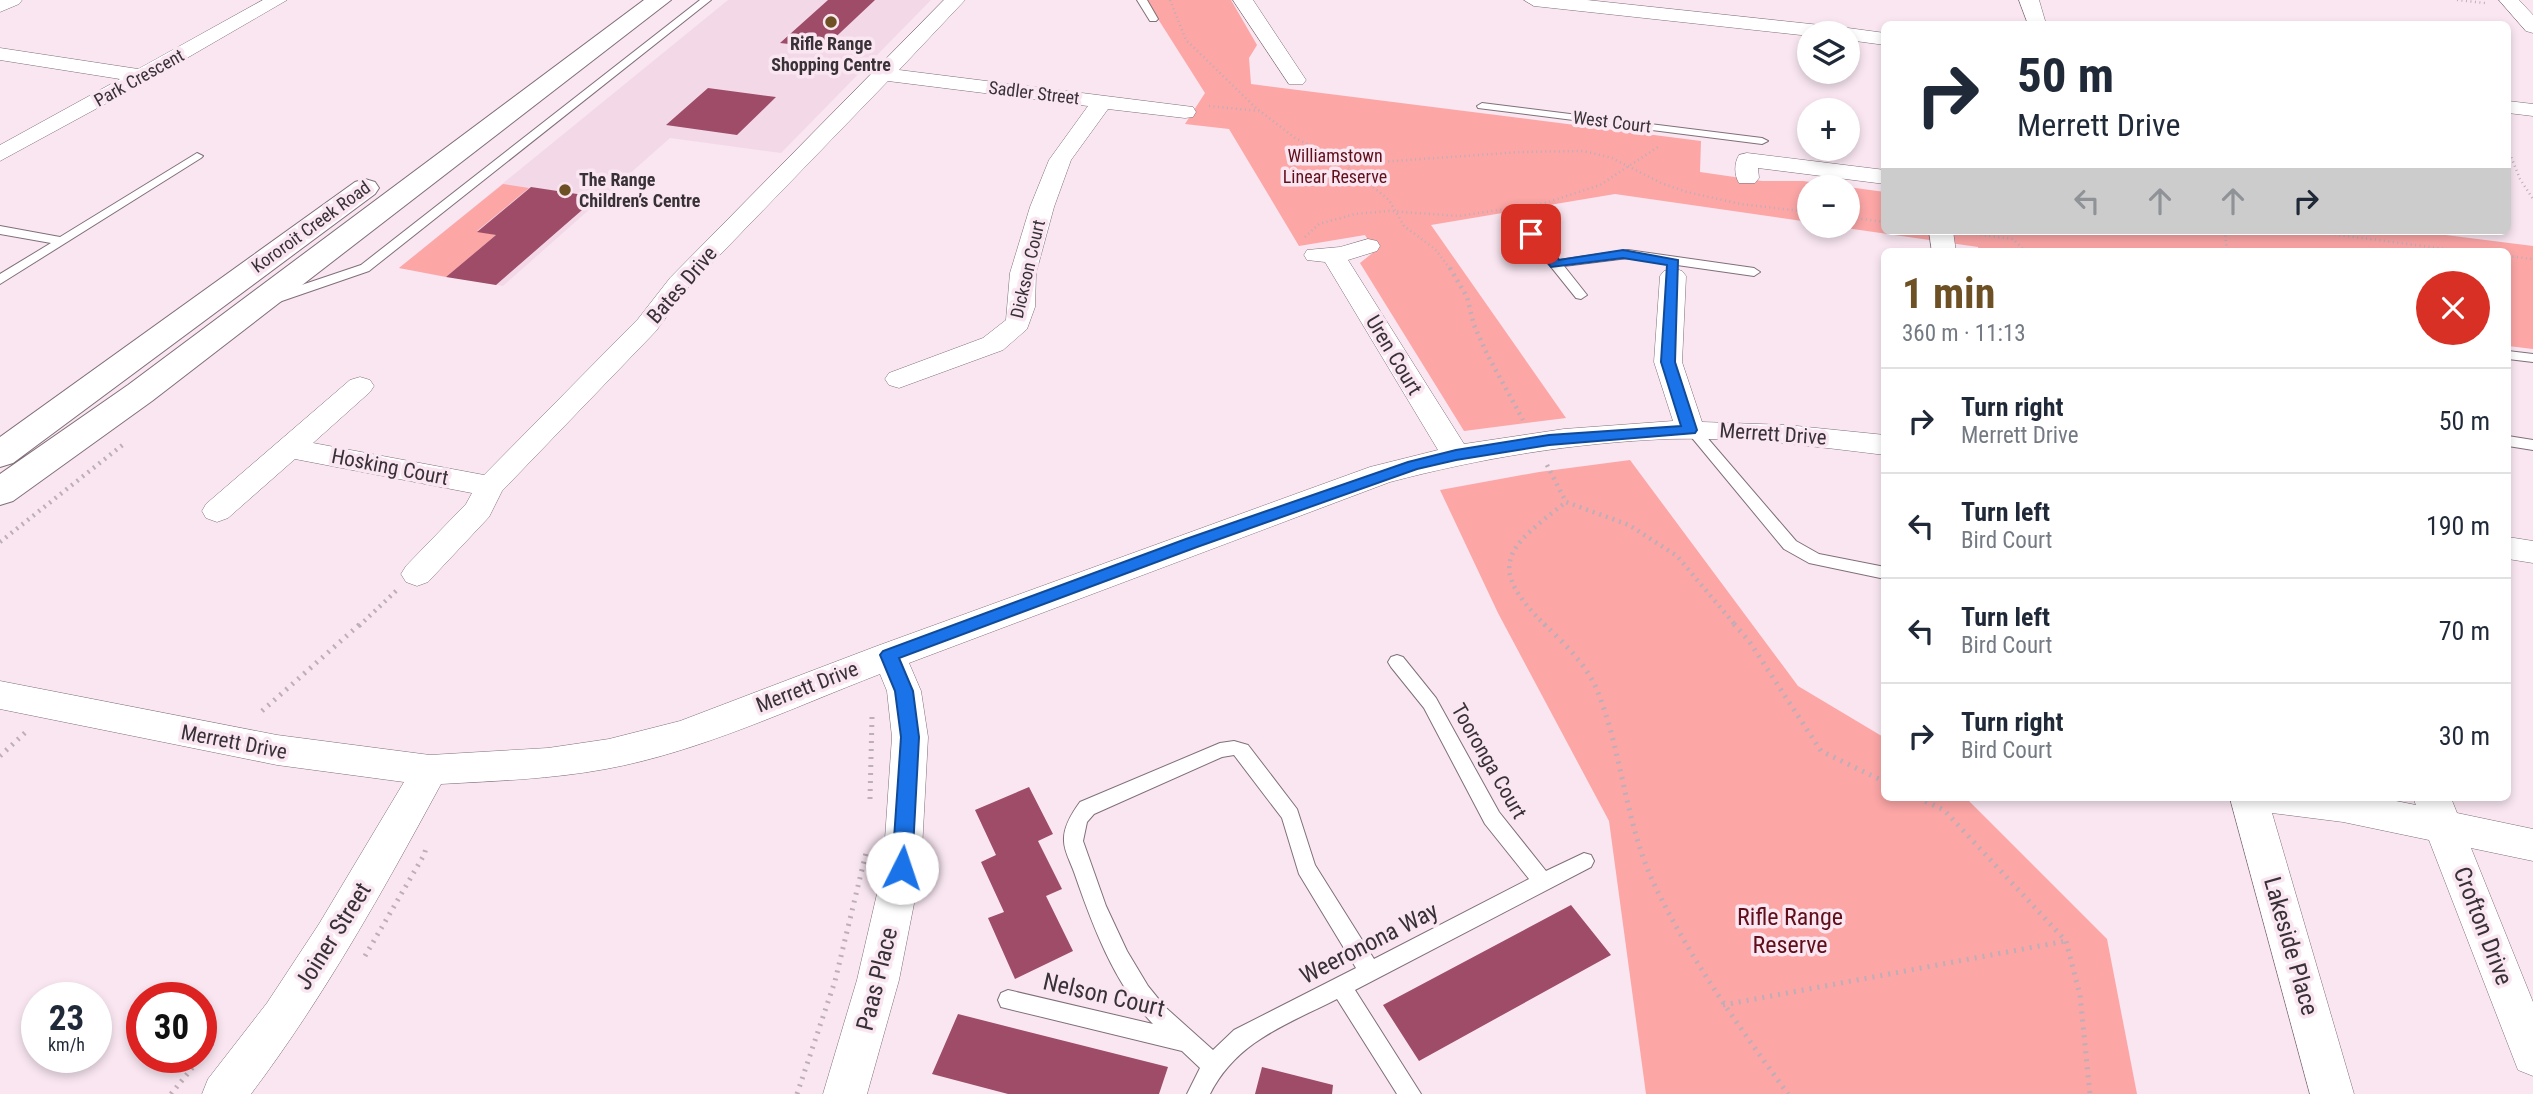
<!DOCTYPE html>
<meta charset="utf-8">
<style>
:root{--surface:#fff;--page:#f2f2f3;--text:#1f2937;--muted:#747a83;--line:#e0e1e3;--accent:#6d5024}
body{margin:0;font-family:"Roboto Condensed",sans-serif;background:var(--page);color:var(--text);height:100vh;display:flex;flex-direction:column;font-size:26px;white-space:nowrap}
*{box-sizing:border-box;margin:0}
p{font-size:23px;color:var(--muted)}
.icon{flex:none;width:38px;height:38px;fill:none;stroke:currentColor;stroke-width:2;stroke-linecap:round;stroke-linejoin:round}
.map{position:relative;flex:1;overflow:hidden}
.sheet{position:absolute;left:1881px;top:248px;width:630px;height:553px;display:flex;flex-direction:column;background:var(--surface);border-radius:10px;box-shadow:0 4px 10px #0003}
.sheet>*{flex:none}
.banner{position:absolute;left:1881px;top:21px;width:630px;height:214px;border-radius:10px;box-shadow:0 4px 10px #0003;background:#fff;color:var(--text);overflow:hidden}
.tools{position:absolute;left:1797px;top:21px;display:grid;gap:14px}
.tools a{display:grid;place-items:center;width:63px;height:63px;border-radius:50%;background:var(--surface);box-shadow:0 4px 10px #0003;font-size:35px}
.speed{position:absolute;left:21px;top:982px;display:flex;gap:14px;font-size:35px;font-weight:700;text-align:center}
.speed>*{display:grid;place-content:center;width:91px;height:91px;border-radius:50%;background:var(--surface);box-shadow:0 4px 10px #0003;line-height:1}
.speed small{font-size:18px;font-weight:400}
.speed .limit{border:10px solid #d22;background:#fff;color:#111}
.pin{position:absolute;display:grid;place-items:center;width:60px;height:60px;color:#fff;margin:-30px;border-radius:14px;box-shadow:0 4px 10px #0006}
.me{position:absolute;width:77px;margin:-38px;rotate:4deg;stroke-linejoin:round;filter:drop-shadow(0 0 5px #0008)}
.turn{display:flex;align-items:center;gap:24px;height:147px;padding:0 21px;font-size:32px}
.turn .icon{width:91px;height:91px;stroke-width:2.5}
.turn b{display:block;font-size:49px;line-height:60px}
.lanes{display:flex;align-items:center;height:66px;padding:0 21px;background:#0003;justify-content:center;gap:35px;direction:ltr}
.lanes .off{opacity:.35}
.round{display:grid;place-items:center;flex:none;width:74px;height:74px;border-radius:37px;background:var(--page)}
.headline{display:flex;align-items:center;justify-content:space-between;height:119px;padding:0 21px}
h1{font-size:42px;font-weight:700;line-height:52px;color:var(--accent)}
ul{padding:0;list-style:none}
li{display:flex;align-items:center;gap:21px;height:105px;padding:0 21px;border-top:2px solid var(--line)}
li div{flex:1}
li b{display:block;font-size:26px}
li em{font-style:normal}
.map>svg:first-child{display:block}
</style>
<div class="map">
<svg width="2533" height="1094" viewBox="0 0 2533 1094">
<rect width="100%" height="100%" fill="#f9e6f1"/>
<path fill="#f3d9e8" d="M 728,0 L 931,0 L 781,153 L 670,138 L 503,286 L 399,268 Z"/>
<path fill="#fca6a6" d="M 1146,0 L 1231,0 L 1257,45 L 1249,58 L 1251,84 L 1701,141 L 1700,172 L 1762,181 L 1803,181 L 1885,192 L 1885,231 L 2414,231 L 2533,246 L 2533,349 L 2508,346 L 2508,252 L 1980,252 L 1978,247 L 1832,226 L 1848,226 L 1848,187 L 1810,187 L 1809,222 L 1615,194 L 1431,225 L 1566,418 L 1464,431 L 1360,263 L 1375,251 L 1365,235 L 1299,246 L 1229,129 L 1185,124 L 1205,93 Z
M 503,184 L 529,188 L 477,231 L 496,235 L 446,277 L 399,268 Z
M 1630,460 L 1798,686 L 1885,738 L 1885,798 L 1966,798 L 2107,939 L 2137,1094 L 1646,1094 L 1609,821 L 1498,613 L 1440,490 L 1539,472 Z"/>
<path fill="#9e4c68" d="M 828,0 L 875,0 L 824,48 L 780,43 Z
M 708,88 L 776,97 L 737,135 L 666,125 Z
M 531,187 L 597,197 L 496,285 L 446,277 L 496,235 L 477,232 Z
M 1029,787 L 1053,834 L 1038,841 L 1062,889 L 1046,896 L 1073,951 L 1015,979 L 988,918 L 1004,912 L 981,862 L 996,855 L 975,810 Z
M 1571,905 L 1611,955 L 1419,1061 L 1383,1005 Z
M 958,1014 L 1168,1067 L 1159,1094 L 1008,1094 L 932,1074 Z
M 1262,1067 L 1333,1085 L 1332,1094 L 1255,1094 Z"/>
<g fill="none" stroke-linecap="round" stroke-linejoin="round">
<g stroke="#806f79" stroke-width="2">
<path id="service" d="M 700,0 L 711,0 L 369,271 L 276,303 L 266,303 L 266,297 L 361,265 Z
M 1137,0 L 1147,0 L 1158,19 L 1156,21 L 1150,21 Z
M 1482,103 L 1762,138 L 1768,141 L 1762,144 L 1478,108 L 1477,106 Z
M 197,153 L 203,156 L 201,158 L 0,284 L 0,274 L 51,243 L 0,234 L 0,226 L 60,237 Z
M 1531,230 L 1535,231 L 1559,260 L 1628,250 L 1754,268 L 1760,272 L 1754,276 L 1628,258 L 1564,266 L 1587,295 L 1581,299 L 1576,298 L 1527,237 L 1527,231 Z
M 2508,351 L 2533,354 L 2533,362 L 2508,359 Z
M 1693,425 L 1698,427 L 1796,541 L 1819,554 L 1885,567 L 1885,579 L 1809,563 L 1784,549 L 1688,433 L 1686,430 L 1688,427 Z
M 2508,436 L 2533,440 L 2533,450 L 2508,446 Z
M 1397,655 L 1403,657 L 1436,698 L 1499,812 L 1546,871 L 1584,853 L 1591,855 L 1594,861 L 1591,867 L 1355,990 L 1421,1094 L 1397,1094 L 1337,999 C 1286,1025 1237,1041 1210,1094 L 1187,1094 L 1200,1068 L 1182,1051 L 1001,1007 L 998,1000 L 1001,993 L 1008,990 L 1153,1024 C 1114,984 1092,924 1074,872 C 1071,863 1064,851 1064,841 C 1063,827 1072,813 1080,802 L 1220,743 L 1234,741 L 1248,745 L 1297,809 L 1315,865 L 1374,959 L 1529,879 L 1485,824 L 1424,708 L 1391,667 L 1388,662 L 1391,657 ZM 1234,755 L 1282,818 L 1299,874 L 1356,968 L 1234,1030 L 1213,1050 L 1165,1007 L 1148,986 L 1127,951 L 1106,906 L 1083,841 L 1087,822 L 1094,814 L 1222,757 Z"/>
</g>
<g stroke="#806f79" stroke-width="1">
<path id="minor" d="M 0,0 L 22,0 L 19,4 L 0,12 Z
M 263,0 L 287,0 L 149,80 L 0,161 L 0,145 L 120,79 L 0,60 L 0,48 L 138,69 Z
M 944,0 L 965,0 L 899,70 L 1185,106 L 1193,107 L 1196,112 L 1193,117 L 1185,118 L 1108,109 L 1071,160 L 1054,207 L 1036,273 L 1035,307 L 1027,329 L 1003,350 L 899,388 L 889,385 L 885,379 L 889,373 L 983,338 L 1006,320 L 1010,273 L 1030,207 L 1049,160 L 1088,106 L 888,81 L 688,288 L 656,331 L 502,491 L 489,517 L 428,582 L 417,586 L 406,582 L 401,574 L 406,566 L 466,504 L 472,493 L 295,459 L 228,518 L 217,522 L 206,518 L 202,511 L 206,504 L 350,380 L 360,377 L 370,380 L 374,386 L 370,392 L 313,443 L 484,475 L 638,319 L 670,278 Z
M 1233,0 L 1253,0 L 1306,80 L 1303,84 L 1289,84 Z
M 1524,0 L 1587,0 L 1848,28 L 1885,33 L 1885,45 L 1848,40 L 1848,33 L 1810,33 L 1810,36 L 1534,6 Z
M 2019,0 L 2039,0 L 2046,24 L 2028,24 Z
M 2499,0 L 2519,0 L 2533,15 L 2533,33 L 2526,31 Z
M 2508,101 L 2533,104 L 2533,116 L 2508,113 Z
M 1747,153 L 1885,170 L 1885,184 L 1758,168 L 1759,178 L 1755,183 L 1739,183 C 1734,175 1734,163 1739,155 Z
M 1929,231 L 1953,231 L 1956,252 L 1932,252 Z
M 1368,239 L 1377,241 L 1380,246 L 1377,251 L 1348,260 L 1464,444 L 1564,429 L 1673,421 L 1654,362 L 1660,276 L 1664,271 L 1673,268 L 1682,271 L 1686,276 L 1682,362 L 1702,422 L 1787,425 L 1885,435 L 1885,455 C 1813,446 1740,437 1668,439 C 1573,443 1481,458 1390,482 L 909,663 L 921,691 L 928,737 L 921,868 L 899,980 L 867,1094 L 823,1094 L 857,980 L 883,868 L 892,737 L 887,691 L 880,674 C 792,708 699,752 606,769 C 552,779 496,781 441,784 C 383,891 324,997 251,1094 L 202,1094 L 208,1079 L 267,1003 L 319,924 L 404,782 L 277,765 L 0,709 L 0,681 L 277,735 L 430,755 L 548,748 L 609,739 L 680,721 L 877,646 L 1370,467 L 1438,450 L 1325,262 L 1307,260 L 1304,255 L 1307,250 L 1340,247 Z
M 2508,537 L 2533,541 L 2533,563 L 2508,559 Z
M 2230,798 L 2381,798 L 2416,805 L 2413,798 L 2451,798 L 2457,813 L 2533,829 L 2533,861 L 2471,848 L 2533,1002 L 2533,1076 L 2518,1070 L 2429,840 L 2343,822 L 2272,813 L 2354,1094 L 2310,1094 Z"/>
</g>
<g stroke="#806f79" stroke-width="2">
<path id="primary" d="M 644,0 L 671,0 L 152,401 L 13,501 L 0,505 L 0,474 L 128,385 Z
M 365,179 L 375,182 L 379,188 L 375,194 L 13,463 L 0,467 L 0,437 L 355,182 Z"/>
</g>
<path stroke="#bdaeb7" stroke-width="2.5" stroke-dasharray="1 3.5" stroke-linecap="butt" d="M 1170,0 L 1186,40 L 1256,108 L 1295,138 L 1338,159 L 1380,162 L 1520,152 L 1584,151 L 1612,158 L 1661,183 L 1687,192 L 1740,204 L 1810,212
M 2457,0 L 2485,3
M 1209,106 L 1259,111
M 2508,149 L 2520,179 L 2533,199
M 1338,159 L 1389,200 L 1404,226 L 1435,249 L 1451,270
M 1848,217 L 1885,222
M 2225,231 L 2227,252
M 2308,231 L 2469,252
M 1967,233 L 2013,239 L 2026,252
M 1305,237 L 1319,224 L 1355,214 L 1389,211 L 1459,216 L 1545,203 L 1600,185 L 1658,147
M 2508,256 L 2533,259"/>
<path stroke="#bdaeb7" stroke-width="4.5" stroke-dasharray="2 5" stroke-linecap="butt" d="M 1450,268 L 1467,297 L 1474,325 L 1487,354 L 1523,420
M 1547,465 L 1566,502 L 1629,525 L 1677,556 L 1736,626
M 0,542 L 125,443
M 359,626 L 397,590
M 1546,626 C 1484,565 1507,548 1566,502"/>
<path stroke="#bdaeb7" stroke-width="5" stroke-dasharray="2 6" stroke-linecap="butt" d="M 1544,624 C 1565,644 1589,667 1599,695 C 1623,757 1626,828 1656,888 C 1692,962 1740,1028 1788,1094
M 1734,624 L 1749,641 L 1821,751 L 1885,782
M 262,711 L 360,624
M 0,756 L 28,730
M 1918,798 L 1944,810 L 2066,941 L 2080,995 L 2090,1094
M 870,799 L 872,717
M 365,956 L 424,855 L 427,845
M 1723,1005 L 2066,941
M 201,1057 L 214,1041
M 171,1094 L 201,1057
M 797,1094 L 835,981 L 866,853"/>
<use href="#service" fill="#fff" fill-rule="evenodd"/>
<use href="#minor" fill="#fff" fill-rule="evenodd"/>
<use href="#primary" fill="#fff" fill-rule="evenodd"/>
</g>
<path fill="#1a73e8" stroke="#114b97" stroke-width="2" d="M 1531,230 L 1535,231 L 1559,260 L 1623,250 L 1678,260 L 1675,362 L 1697,430 L 1695,433 L 1549,445 L 1456,460 L 1417,469 L 1197,547 L 899,658 L 913,691 L 919,737 L 912,868 L 909,874 L 902,877 L 895,874 L 892,868 L 901,737 L 895,691 L 880,655 L 883,651 L 1186,539 L 1408,462 L 1456,450 L 1549,435 L 1681,426 L 1661,362 L 1667,265 L 1623,258 L 1551,267 L 1524,234 Z"/>
<g fill="#6d5024" stroke="#f9e6f1" stroke-width="2.5">
<circle cx="831" cy="22" r="7"/>
<circle cx="565" cy="190" r="7"/>
</g>
<g text-anchor="middle" stroke-width="7" stroke-linejoin="round" paint-order="stroke">
<g font-size="18" font-weight="bold" fill="#383136" stroke="#f9e6f1">
<text x="831" y="50">Rifle Range<tspan x="831" dy="21">Shopping Centre</tspan></text>
<text x="579" y="186" text-anchor="start">The Range<tspan x="579" dy="21">Children’s Centre</tspan></text>
</g>
<g font-size="18" fill="#383136" stroke="#f9e6f1">
<text transform="translate(139 78) rotate(-29)" y="6">Park Crescent</text>
<text transform="translate(1034 93) rotate(7)" y="6">Sadler Street</text>
<text transform="translate(1612 122) rotate(7)" y="6">West Court</text>
<text transform="translate(311 227) rotate(-36)" y="6">Kororoit Creek Road</text>
<text transform="translate(1028 269) rotate(-77)" y="6">Dickson Court</text>
</g>
<g font-size="18" fill="#610e1b" stroke="#f9e6f1">
<text x="1335" y="162">Williamstown<tspan x="1335" dy="21">Linear Reserve</tspan></text>
</g>
<g font-size="21" fill="#383136" stroke="#f9e6f1">
<text transform="translate(682 285) rotate(-49)" y="7">Bates Drive</text>
<text transform="translate(1394 355) rotate(59)" y="7">Uren Court</text>
<text transform="translate(1773 434) rotate(4)" y="7">Merrett Drive</text>
<text transform="translate(390 467) rotate(11)" y="7">Hosking Court</text>
<text transform="translate(807 687) rotate(-21)" y="7">Merrett Drive</text>
<text transform="translate(234 742) rotate(11)" y="7">Merrett Drive</text>
<text transform="translate(1489 761) rotate(60)" y="7">Tooronga Court</text>
</g>
<g font-size="24" fill="#610e1b" stroke="#f9e6f1">
<text x="1790" y="925">Rifle Range<tspan x="1790" dy="28">Reserve</tspan></text>
</g>
<g font-size="24" fill="#383136" stroke="#f9e6f1">
<text transform="translate(2483 926) rotate(69)" y="8">Crofton Drive</text>
<text transform="translate(333 936) rotate(-58)" y="8">Joiner Street</text>
<text transform="translate(1369 943) rotate(-27)" y="8">Weeronona Way</text>
<text transform="translate(2291 946) rotate(74)" y="8">Lakeside Place</text>
<text transform="translate(877 979) rotate(-76)" y="8">Paas Place</text>
<text transform="translate(1104 995) rotate(13)" y="8">Nelson Court</text>
</g>
</g>
</svg>
<div class="tools">
<a><svg class="icon" aria-label="layers" viewBox="0 0 24 24"><path d="M12 4l9 5-9 5-9-5zM3 14l9 5 9-5"/></svg></a>
<a>+</a>
<a>−</a>
</div>
<div class="speed"><div>23<small>km/h</small></div><div class="limit">30</div></div>
<div class="pin" style="left:1531px;top:234px;background:#d93025"><svg class="icon" aria-label="arrive" viewBox="0 0 24 24"><path d="M6 21V4h12l-3 4 3 4H6"/></svg></div>
<svg class="me" style="left:902px;top:868px" viewBox="-20 -20 40 40"><circle r="19" fill="#fff"/><path d="M0-13L10 11 0 6-10 11z" fill="#1a73e8"/></svg>
<div class="banner">
<div class="turn"><svg class="icon" aria-label="right" viewBox="0 0 24 24"><path d="M7 20v-9h11M14 6l5 5-5 5"/></svg><div><b>50 m</b>Merrett Drive</div></div>
<div class="lanes"><svg class="icon off" aria-label="left" viewBox="0 0 24 24"><path d="M17 20v-9H6M10 6l-5 5 5 5"/></svg><svg class="icon off" aria-label="ahead" viewBox="0 0 24 24"><path d="M12 20V5M6 11l6-6 6 6"/></svg><svg class="icon off" aria-label="ahead" viewBox="0 0 24 24"><path d="M12 20V5M6 11l6-6 6 6"/></svg><svg class="icon" aria-label="right" viewBox="0 0 24 24"><path d="M7 20v-9h11M14 6l5 5-5 5"/></svg></div>
</div>
<section class="sheet">
<div class="headline"><div><h1>1 min</h1><p>360 m · 11:13</p></div><a class="round" style="background:#d93025;color:#fff"><svg class="icon" aria-label="close" viewBox="0 0 24 24"><path d="M6 6l12 12M18 6L6 18"/></svg></a></div>
<ul>
<li><svg class="icon" aria-label="right" viewBox="0 0 24 24"><path d="M7 20v-9h11M14 6l5 5-5 5"/></svg><div><b>Turn right</b><p>Merrett Drive</p></div><em>50 m</em></li>
<li><svg class="icon" aria-label="left" viewBox="0 0 24 24"><path d="M17 20v-9H6M10 6l-5 5 5 5"/></svg><div><b>Turn left</b><p>Bird Court</p></div><em>190 m</em></li>
<li><svg class="icon" aria-label="left" viewBox="0 0 24 24"><path d="M17 20v-9H6M10 6l-5 5 5 5"/></svg><div><b>Turn left</b><p>Bird Court</p></div><em>70 m</em></li>
<li><svg class="icon" aria-label="right" viewBox="0 0 24 24"><path d="M7 20v-9h11M14 6l5 5-5 5"/></svg><div><b>Turn right</b><p>Bird Court</p></div><em>30 m</em></li>
</ul>
</section>
</div>
